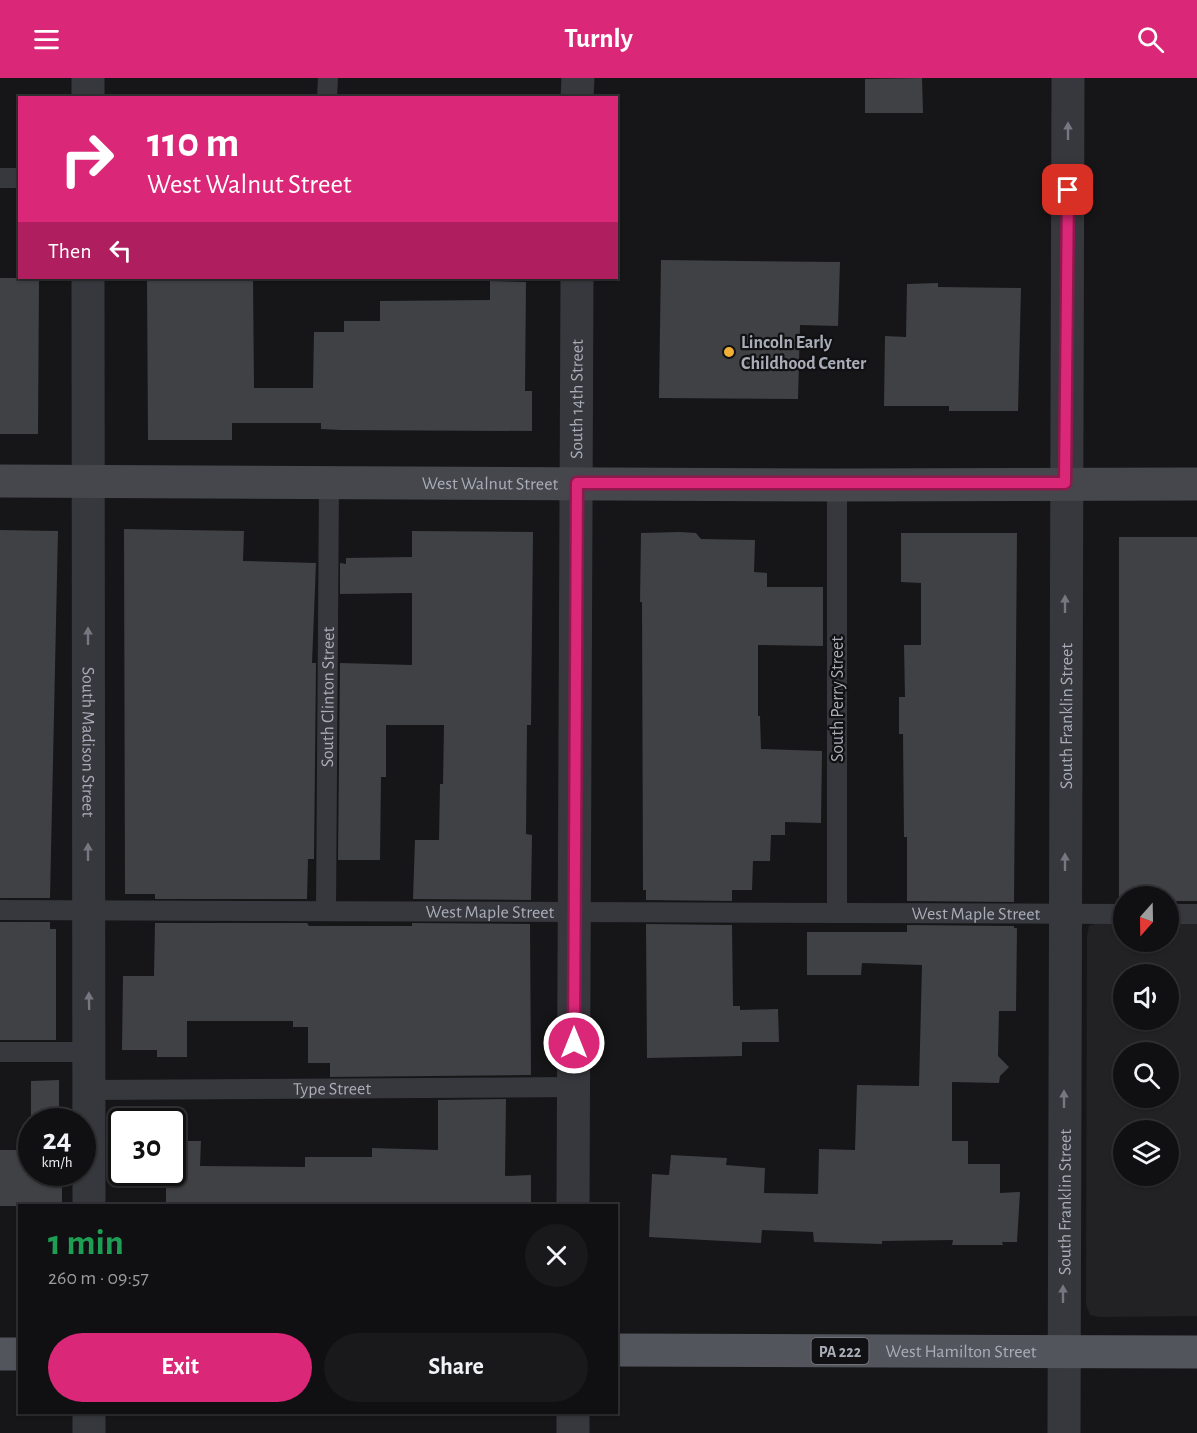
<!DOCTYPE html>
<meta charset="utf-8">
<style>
:root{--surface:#101012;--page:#19191b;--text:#f1f3f6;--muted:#9c9d9f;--line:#303032;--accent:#db2777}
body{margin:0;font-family:"Alegreya Sans",sans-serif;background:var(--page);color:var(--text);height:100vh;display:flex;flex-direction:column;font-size:22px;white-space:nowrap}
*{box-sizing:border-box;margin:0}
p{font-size:20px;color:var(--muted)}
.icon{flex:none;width:33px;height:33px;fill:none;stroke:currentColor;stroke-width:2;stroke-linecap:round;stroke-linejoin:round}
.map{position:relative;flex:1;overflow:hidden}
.details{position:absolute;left:18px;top:1126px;width:600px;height:210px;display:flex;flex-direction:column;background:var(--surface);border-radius:0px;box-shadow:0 2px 4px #0004,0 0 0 2px var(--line)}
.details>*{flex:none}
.banner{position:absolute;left:18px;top:18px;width:600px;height:183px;border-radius:0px;box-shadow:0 2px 4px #0004,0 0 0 2px var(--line);background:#db2777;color:#fff;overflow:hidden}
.needle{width:39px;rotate:200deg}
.controls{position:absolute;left:1113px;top:808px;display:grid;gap:12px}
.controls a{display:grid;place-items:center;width:66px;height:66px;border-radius:50%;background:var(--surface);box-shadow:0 2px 4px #0004,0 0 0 2px var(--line);font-size:30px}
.speed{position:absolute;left:18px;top:1030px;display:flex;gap:12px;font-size:30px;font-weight:700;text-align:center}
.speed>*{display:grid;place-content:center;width:78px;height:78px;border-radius:50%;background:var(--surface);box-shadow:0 2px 4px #0004,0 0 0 2px var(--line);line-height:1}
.speed small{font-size:15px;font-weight:400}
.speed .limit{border:3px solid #111;border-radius:9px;background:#fff;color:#111}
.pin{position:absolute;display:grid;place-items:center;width:51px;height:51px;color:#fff;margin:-26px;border-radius:12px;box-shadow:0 3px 9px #0006}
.me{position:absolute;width:66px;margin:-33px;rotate:0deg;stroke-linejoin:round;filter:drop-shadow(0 0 4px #0008)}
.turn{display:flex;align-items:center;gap:21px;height:126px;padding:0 30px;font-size:27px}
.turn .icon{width:78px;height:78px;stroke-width:2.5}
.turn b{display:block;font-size:42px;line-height:51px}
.then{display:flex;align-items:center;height:57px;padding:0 30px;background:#0003;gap:12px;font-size:22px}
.round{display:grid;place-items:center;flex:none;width:63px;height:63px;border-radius:32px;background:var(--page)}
.summary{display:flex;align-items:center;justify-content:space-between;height:102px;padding:0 30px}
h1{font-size:36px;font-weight:600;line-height:45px;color:#1e9e55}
.primary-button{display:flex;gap:12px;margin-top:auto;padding:12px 30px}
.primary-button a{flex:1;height:69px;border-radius:36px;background:var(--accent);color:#fff;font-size:24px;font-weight:600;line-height:69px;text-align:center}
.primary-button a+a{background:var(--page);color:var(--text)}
header{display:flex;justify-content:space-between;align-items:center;height:78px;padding:0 30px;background:var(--accent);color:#fff;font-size:27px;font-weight:600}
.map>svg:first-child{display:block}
</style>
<header><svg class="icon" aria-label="menu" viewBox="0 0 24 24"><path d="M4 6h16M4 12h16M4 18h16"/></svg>Turnly<svg class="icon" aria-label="search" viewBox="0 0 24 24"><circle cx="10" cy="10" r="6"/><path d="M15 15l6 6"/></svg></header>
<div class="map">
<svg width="1197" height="1355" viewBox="0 0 1197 1355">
<rect width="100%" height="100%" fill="#161618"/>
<path fill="#222225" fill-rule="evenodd" d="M 1098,844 L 1123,845 L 1124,864 L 1168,864 L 1169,845 L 1197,845 L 1197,1238 L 1099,1239 L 1090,1237 L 1086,1226 L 1087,859 L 1089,848 ZM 1124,897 L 1168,897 L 1168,942 L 1124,942 ZM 1124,975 L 1168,975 L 1168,1020 L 1124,1020 ZM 1124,1053 L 1168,1053 L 1168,1098 L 1124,1098 Z"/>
<path fill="#404145" d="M 922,0 L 923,35 L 865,35 L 865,1 Z
M 661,182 L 840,184 L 838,248 L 800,247 L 798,321 L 659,320 Z
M 0,200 L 39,200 L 38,356 L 0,356 Z
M 147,200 L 253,200 L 254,310 L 313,310 L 314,254 L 344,254 L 344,243 L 380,243 L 380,223 L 490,222 L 490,203 L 526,204 L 525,313 L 532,313 L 532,353 L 341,352 L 321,351 L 321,345 L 232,345 L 232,362 L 148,362 Z
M 938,205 L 938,209 L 1021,210 L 1018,333 L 949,333 L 949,328 L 884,328 L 885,258 L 906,259 L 907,206 Z
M 124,451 L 244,453 L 243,483 L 316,485 L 312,585 L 316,585 L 314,781 L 308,781 L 307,821 L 155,821 L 155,816 L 125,816 Z
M 0,452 L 58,453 L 50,820 L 0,820 Z
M 412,453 L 533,454 L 531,647 L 527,647 L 526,756 L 532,757 L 531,822 L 413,821 L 415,762 L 439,762 L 440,706 L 443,706 L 444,647 L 386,647 L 386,699 L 381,699 L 380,782 L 338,782 L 340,585 L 412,587 L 412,515 L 340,516 L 340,485 L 346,486 L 346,480 L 412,479 Z
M 680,454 L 696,455 L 701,461 L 755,462 L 754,494 L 767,495 L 767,509 L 823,509 L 823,568 L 758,567 L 758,638 L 760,638 L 761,671 L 822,673 L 821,745 L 785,744 L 785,757 L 771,757 L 770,783 L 753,783 L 752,812 L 732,812 L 732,823 L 646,822 L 646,812 L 643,812 L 642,524 L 640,524 L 641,455 Z
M 901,455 L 1017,455 L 1014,824 L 907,823 L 907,759 L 904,759 L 903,656 L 899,656 L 899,619 L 905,619 L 904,567 L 921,567 L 921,505 L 901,504 Z
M 1119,459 L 1197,459 L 1197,823 L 1168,823 L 1168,819 L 1124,819 L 1124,823 L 1119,823 Z
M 0,844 L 50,844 L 50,851 L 56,851 L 56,962 L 0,962 Z
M 155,845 L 307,845 L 309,848 L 412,848 L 412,845 L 530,846 L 531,997 L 330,999 L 330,985 L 308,985 L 308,949 L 293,949 L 293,943 L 187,943 L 187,979 L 157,979 L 157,972 L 122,972 L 123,898 L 154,898 Z
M 646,846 L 732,847 L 733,928 L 740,928 L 740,932 L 778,931 L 779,964 L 742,964 L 742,978 L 647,980 Z
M 907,847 L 1014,848 L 1014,850 L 1017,850 L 1016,933 L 999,933 L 998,978 L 1009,989 L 1000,998 L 999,1005 L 952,1004 L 952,1063 L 968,1063 L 968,1086 L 1000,1086 L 1000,1115 L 1020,1114 L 1017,1164 L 1002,1164 L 1003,1167 L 952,1167 L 953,1162 L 882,1163 L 882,1166 L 814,1164 L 813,1154 L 762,1152 L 761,1165 L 649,1159 L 652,1096 L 669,1097 L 671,1077 L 727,1080 L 726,1087 L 765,1090 L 764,1115 L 818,1116 L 819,1071 L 855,1072 L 857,1007 L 919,1008 L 922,887 L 862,885 L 861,897 L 807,897 L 807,854 L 907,854 Z
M 59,1002 L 59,1039 L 31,1038 L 31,1003 Z
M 506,1021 L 505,1098 L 531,1097 L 531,1128 L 166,1128 L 166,1095 L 172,1095 L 172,1063 L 201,1063 L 200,1088 L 305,1089 L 305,1079 L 372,1079 L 372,1070 L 438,1072 L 438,1022 Z
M 0,1072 L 32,1072 L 32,1095 L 62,1095 L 62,1128 L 0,1128 Z"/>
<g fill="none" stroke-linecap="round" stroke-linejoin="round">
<g stroke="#37383d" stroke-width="20">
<path d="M 327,20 L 328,0"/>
<path d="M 0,100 L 20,100"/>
<path d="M 837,407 L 837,835"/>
<path id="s1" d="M 0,832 L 1124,836"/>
<path id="s2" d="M 326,833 L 329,405"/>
<path d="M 1168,836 L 1197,836"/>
<path d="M 0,974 L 89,974"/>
<path id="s3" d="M 89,1012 L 574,1009"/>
</g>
<g stroke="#37383d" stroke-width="33">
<path d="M 88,20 L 88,0"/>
<path d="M 577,20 L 578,0"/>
<path id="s4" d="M 88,200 L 89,1128"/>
<path id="s5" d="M 573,1128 L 577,200"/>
<path d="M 573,1335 L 573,1355"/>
<path d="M 89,1355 L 89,1335"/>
<path id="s6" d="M 1064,1355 L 1068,0"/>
</g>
<path stroke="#45474d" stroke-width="33" id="s7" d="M 0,403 L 837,407 L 1197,406"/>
<g stroke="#53555c" stroke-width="33">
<path id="s8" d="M 616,1272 L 1197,1274"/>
<path d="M 0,1276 L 20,1276"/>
</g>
</g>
<defs><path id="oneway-solid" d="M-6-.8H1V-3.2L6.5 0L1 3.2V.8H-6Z" transform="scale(1.5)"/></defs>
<g fill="#757881">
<use href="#oneway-solid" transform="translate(1068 53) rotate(-90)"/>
<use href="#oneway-solid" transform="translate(1065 526) rotate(-90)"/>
<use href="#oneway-solid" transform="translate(88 558) rotate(-90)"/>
<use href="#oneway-solid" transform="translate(88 774) rotate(-90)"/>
<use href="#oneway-solid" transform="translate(1065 784) rotate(-90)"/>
<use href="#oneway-solid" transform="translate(89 923) rotate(-91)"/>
<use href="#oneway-solid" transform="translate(1064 1021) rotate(-90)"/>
<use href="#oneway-solid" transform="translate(1063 1216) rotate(-90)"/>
</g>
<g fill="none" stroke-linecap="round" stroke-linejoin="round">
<g stroke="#8e194d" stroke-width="15">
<path id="route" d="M 574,965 L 577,405 L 1065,405 L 1068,112"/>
</g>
<use href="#route" stroke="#db2777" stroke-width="10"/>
</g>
<circle fill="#f2b134" stroke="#111113" stroke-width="2" cx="729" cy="274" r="6"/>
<g text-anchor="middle" stroke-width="4.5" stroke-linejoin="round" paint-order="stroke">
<rect fill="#111113" stroke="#7b7e86" stroke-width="1.5" x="811.5" y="1260" width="57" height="26" rx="4.5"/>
<g font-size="16" font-weight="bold" fill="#a8adb8">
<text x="840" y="1279">PA 222</text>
</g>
<g font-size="18" font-weight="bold" fill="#a8adb8" stroke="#111113" text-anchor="start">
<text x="741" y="270">Lincoln Early<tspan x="741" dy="21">Childhood Center</tspan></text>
</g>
<g font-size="18" fill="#a8adb8" stroke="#111113">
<text dy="6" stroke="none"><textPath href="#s5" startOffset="807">South 14th Street</textPath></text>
<text dy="6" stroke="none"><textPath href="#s7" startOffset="490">West Walnut Street</textPath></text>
<text dy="6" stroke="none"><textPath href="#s2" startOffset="214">South Clinton Street</textPath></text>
<text transform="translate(837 621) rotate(-90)" y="6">South Perry Street</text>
<text dy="6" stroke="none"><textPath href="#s6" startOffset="717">South Franklin Street</textPath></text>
<text dy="6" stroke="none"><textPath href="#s4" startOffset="464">South Madison Street</textPath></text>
<text dy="6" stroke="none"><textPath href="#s1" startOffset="490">West Maple Street</textPath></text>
<text dy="6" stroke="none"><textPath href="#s1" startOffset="976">West Maple Street</textPath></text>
<text dy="6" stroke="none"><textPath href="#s3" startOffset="243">Type Street</textPath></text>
<text dy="6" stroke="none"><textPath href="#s6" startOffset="231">South Franklin Street</textPath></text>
<text dy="6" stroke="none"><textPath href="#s8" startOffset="345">West Hamilton Street</textPath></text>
</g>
</g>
</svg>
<div class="controls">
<a><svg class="needle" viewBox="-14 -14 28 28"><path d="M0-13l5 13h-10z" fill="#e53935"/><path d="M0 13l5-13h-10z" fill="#9c9d9f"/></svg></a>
<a><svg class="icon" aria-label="sound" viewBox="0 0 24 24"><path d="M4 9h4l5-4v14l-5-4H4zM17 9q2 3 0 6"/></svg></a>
<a><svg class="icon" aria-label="search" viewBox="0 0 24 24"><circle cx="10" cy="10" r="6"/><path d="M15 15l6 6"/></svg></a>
<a><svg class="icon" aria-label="layers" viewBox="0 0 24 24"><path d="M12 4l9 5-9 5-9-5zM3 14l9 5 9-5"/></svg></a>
</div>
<div class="speed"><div>24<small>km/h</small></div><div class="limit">30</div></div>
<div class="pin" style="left:1068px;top:112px;background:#d93025"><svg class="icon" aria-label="arrive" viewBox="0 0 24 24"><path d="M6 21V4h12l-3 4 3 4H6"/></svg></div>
<svg class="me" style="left:574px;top:965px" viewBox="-20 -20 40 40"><circle r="17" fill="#db2777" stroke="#fff" stroke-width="3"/><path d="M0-11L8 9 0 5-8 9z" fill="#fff"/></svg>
<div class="banner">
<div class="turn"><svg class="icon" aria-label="right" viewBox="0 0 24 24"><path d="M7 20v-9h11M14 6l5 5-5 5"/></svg><div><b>110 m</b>West Walnut Street</div></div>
<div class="then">Then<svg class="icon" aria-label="left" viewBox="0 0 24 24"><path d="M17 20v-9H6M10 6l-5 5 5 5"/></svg></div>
</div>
<section class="details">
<div class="summary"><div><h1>1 min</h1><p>260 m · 09:57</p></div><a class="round"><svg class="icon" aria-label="close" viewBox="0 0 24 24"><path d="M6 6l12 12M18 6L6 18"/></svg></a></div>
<div class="primary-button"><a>Exit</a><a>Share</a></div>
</section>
</div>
